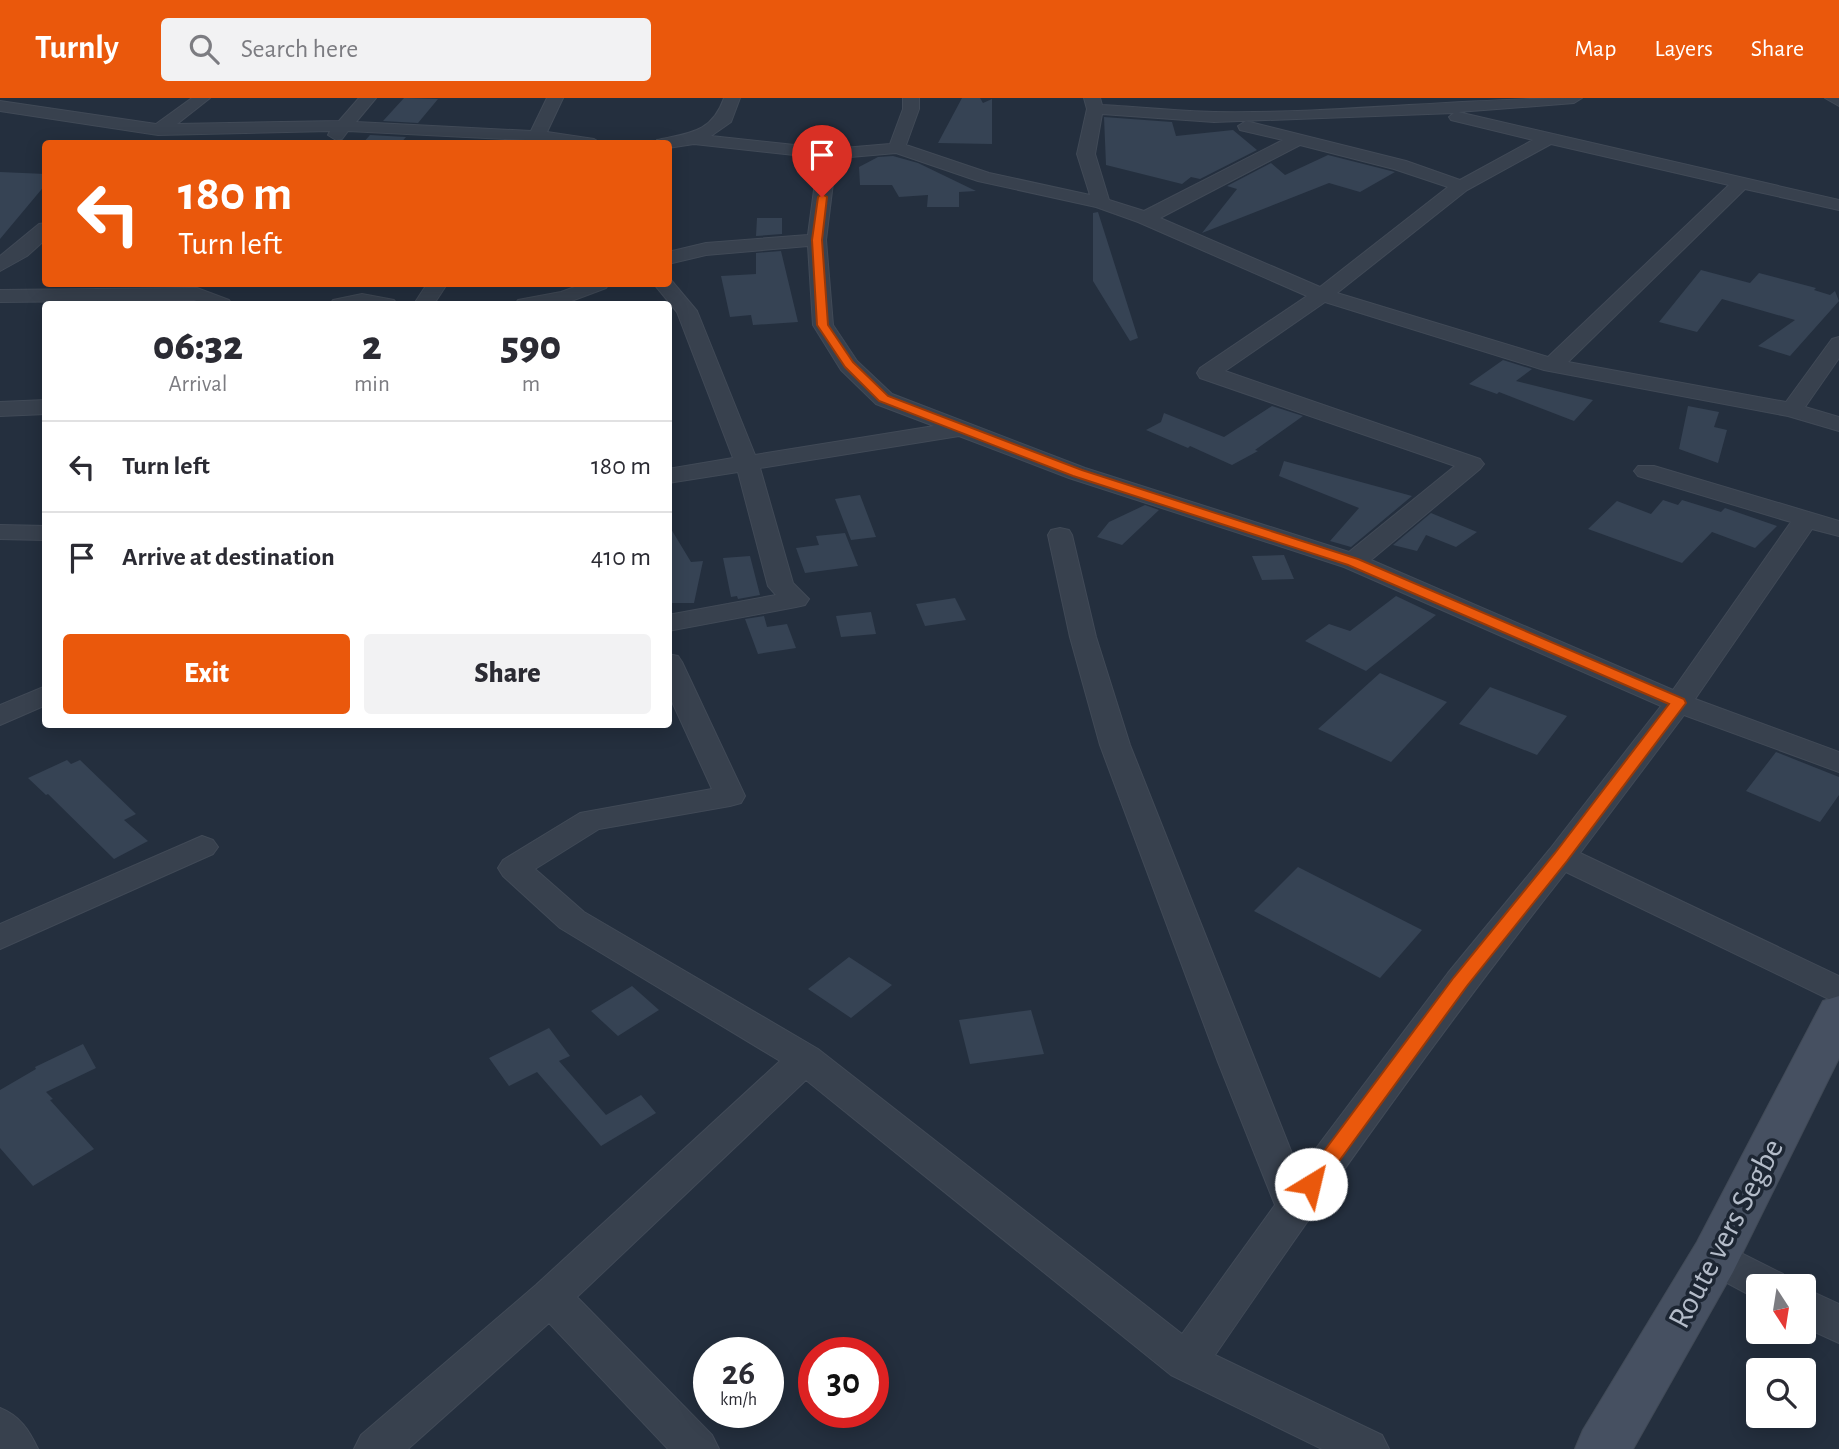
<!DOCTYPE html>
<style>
:root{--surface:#fff;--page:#f2f2f3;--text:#2b2b33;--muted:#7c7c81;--line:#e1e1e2;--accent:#ea580c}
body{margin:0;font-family:"Alegreya Sans",sans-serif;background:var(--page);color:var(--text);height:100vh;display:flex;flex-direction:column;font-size:26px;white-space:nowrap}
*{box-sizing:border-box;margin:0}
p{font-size:23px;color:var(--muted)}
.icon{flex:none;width:38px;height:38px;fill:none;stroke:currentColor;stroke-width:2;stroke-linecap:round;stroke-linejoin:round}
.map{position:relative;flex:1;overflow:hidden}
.sheet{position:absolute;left:42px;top:203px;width:630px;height:427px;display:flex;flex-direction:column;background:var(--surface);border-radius:7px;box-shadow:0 4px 18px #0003}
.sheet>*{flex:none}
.top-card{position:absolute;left:42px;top:42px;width:630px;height:147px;border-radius:7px;box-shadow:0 4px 18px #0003;background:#ea580c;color:#fff;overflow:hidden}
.needle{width:46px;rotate:168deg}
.controls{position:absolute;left:1746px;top:1176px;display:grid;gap:14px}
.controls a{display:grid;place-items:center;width:70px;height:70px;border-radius:7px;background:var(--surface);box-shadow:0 4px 18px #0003;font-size:35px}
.speed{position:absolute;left:693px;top:1239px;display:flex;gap:14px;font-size:35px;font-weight:700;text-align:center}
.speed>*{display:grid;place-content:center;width:91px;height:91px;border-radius:50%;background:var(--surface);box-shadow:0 4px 18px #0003;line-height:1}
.speed small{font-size:18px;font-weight:400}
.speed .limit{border:10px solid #d22;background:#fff;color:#111}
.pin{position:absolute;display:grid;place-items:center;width:60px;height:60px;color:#fff;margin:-72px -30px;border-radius:50% 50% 50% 0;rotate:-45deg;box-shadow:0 0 7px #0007}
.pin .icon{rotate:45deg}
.me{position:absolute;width:77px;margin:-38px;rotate:36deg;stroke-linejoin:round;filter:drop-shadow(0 0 5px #0008)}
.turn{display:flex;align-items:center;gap:24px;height:147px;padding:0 21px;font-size:32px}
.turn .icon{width:91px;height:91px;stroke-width:2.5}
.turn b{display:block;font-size:49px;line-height:60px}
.eta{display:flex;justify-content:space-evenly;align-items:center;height:119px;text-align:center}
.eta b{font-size:42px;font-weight:800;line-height:49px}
.primary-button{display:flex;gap:14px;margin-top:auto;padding:14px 21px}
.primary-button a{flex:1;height:80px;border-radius:7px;background:var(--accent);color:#fff;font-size:28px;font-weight:800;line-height:80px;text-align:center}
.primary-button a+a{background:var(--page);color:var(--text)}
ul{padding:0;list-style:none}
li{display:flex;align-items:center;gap:21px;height:91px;padding:0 21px;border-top:2px solid var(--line)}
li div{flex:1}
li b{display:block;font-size:26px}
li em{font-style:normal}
header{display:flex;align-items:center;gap:42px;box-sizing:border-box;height:98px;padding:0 35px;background:var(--accent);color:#fff}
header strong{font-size:33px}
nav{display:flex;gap:38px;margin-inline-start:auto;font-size:24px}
.search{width:490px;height:63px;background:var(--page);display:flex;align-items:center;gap:18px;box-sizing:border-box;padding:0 24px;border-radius:7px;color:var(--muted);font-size:26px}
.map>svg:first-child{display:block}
</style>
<header>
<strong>Turnly</strong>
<div class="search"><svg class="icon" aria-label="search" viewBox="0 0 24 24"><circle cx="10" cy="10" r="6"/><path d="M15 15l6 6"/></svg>Search here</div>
<nav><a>Map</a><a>Layers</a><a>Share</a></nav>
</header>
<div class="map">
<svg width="1839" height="1351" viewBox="0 0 1839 1351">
<rect width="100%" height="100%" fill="#242f3e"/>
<path fill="#364354" d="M 404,0 L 438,1 L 418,25 L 383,23 Z
M 962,0 L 980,0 L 983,5 L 992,1 L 992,46 L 938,45 Z
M 1104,19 L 1172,24 L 1176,38 L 1233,32 L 1257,52 L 1200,81 L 1191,79 L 1182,86 L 1106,67 Z
M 370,37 L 406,39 L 400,46 L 362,46 Z
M 1328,57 L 1395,74 L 1360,94 L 1329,85 L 1202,135 L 1237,91 L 1227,88 L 1271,65 L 1285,77 Z
M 893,58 L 918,65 L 976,93 L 959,94 L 959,109 L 927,109 L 928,97 L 899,99 L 892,87 L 860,87 L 859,69 L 878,59 Z
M 0,74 L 46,76 L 46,86 L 0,141 Z
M 1098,114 L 1138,240 L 1130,243 L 1093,183 L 1093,115 Z
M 757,120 L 782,120 L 782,136 L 756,138 Z
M 781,153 L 798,224 L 753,227 L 751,217 L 730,219 L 721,178 L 756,176 L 756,155 Z
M 1701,172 L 1750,185 L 1759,175 L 1816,190 L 1814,192 L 1830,197 L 1835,193 L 1839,203 L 1790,258 L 1758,248 L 1795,222 L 1722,201 L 1697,234 L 1659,224 Z
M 1503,262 L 1532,271 L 1516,283 L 1593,302 L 1574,323 L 1499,294 L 1497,296 L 1469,286 Z
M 1272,308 L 1303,318 L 1255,352 L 1258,353 L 1232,367 L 1190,348 L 1188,350 L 1146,332 L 1161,324 L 1164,315 L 1224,339 Z
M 1688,308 L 1719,314 L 1714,329 L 1727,332 L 1718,365 L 1679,351 Z
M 1284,363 L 1412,398 L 1351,449 L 1330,443 L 1359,410 L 1279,378 Z
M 860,397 L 876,439 L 851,442 L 835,401 Z
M 1663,402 L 1678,407 L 1682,402 L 1721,414 L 1725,410 L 1777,428 L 1755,450 L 1712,434 L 1682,465 L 1588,431 L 1617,403 L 1651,416 Z
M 1145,407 L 1159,412 L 1122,447 L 1097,439 L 1109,424 Z
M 1431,415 L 1477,434 L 1456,449 L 1426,437 L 1417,453 L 1393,447 Z
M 668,426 L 691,464 L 703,463 L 694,505 L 668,505 Z
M 845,435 L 858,468 L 805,475 L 796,450 L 819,447 L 816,438 Z
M 1284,457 L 1294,481 L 1262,482 L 1252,458 Z
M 750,458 L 760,497 L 738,501 L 737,498 L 731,499 L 723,460 Z
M 1396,498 L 1436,517 L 1366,573 L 1305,543 L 1329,526 L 1350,533 Z
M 955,500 L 966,522 L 925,528 L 916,506 Z
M 871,514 L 876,536 L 841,539 L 836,518 Z
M 764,518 L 767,529 L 787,526 L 796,550 L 758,556 L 745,521 Z
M 1380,575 L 1447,604 L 1391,664 L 1318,631 Z
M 1490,589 L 1567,618 L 1537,657 L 1459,626 Z
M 1776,654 L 1839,679 L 1839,697 L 1820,724 L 1746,693 Z
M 67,662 L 71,666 L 80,662 L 136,716 L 124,722 L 148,743 L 114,761 L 48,696 L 46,697 L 28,680 Z
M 1298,769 L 1422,832 L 1380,880 L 1254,813 Z
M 849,859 L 892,887 L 851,920 L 808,891 Z
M 632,888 L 659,912 L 618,938 L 591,913 Z
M 1031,912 L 1044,956 L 970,966 L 959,922 Z
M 549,930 L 570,958 L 559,963 L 606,1017 L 641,997 L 656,1015 L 601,1048 L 537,974 L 509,988 L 489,960 Z
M 83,946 L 96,970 L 46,994 L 53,1001 L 50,1002 L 94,1051 L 33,1088 L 0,1050 L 0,992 L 36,971 L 35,969 Z"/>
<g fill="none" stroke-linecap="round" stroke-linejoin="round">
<g stroke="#414a57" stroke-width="2">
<path id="street" d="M 192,0 L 210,0 L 177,26 L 339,23 L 359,0 L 376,0 L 356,24 L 531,33 L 547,0 L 563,0 L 547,34 L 594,41 L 602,46 L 525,46 L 526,42 L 348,33 L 342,41 L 336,42 L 328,37 L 330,33 L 158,37 L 0,13 L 0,3 L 156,26 Z
M 724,0 L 740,0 L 731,24 L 711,38 L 832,51 L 890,46 L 903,11 L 903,0 L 919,0 L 919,11 L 906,47 L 989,75 L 1090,97 L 1077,56 L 1087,11 L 1084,0 L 1100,0 L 1102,7 C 1139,9 1177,13 1214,14 C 1337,16 1459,0 1582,0 L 1574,5 L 1458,14 L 1839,102 L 1839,112 L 1745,91 L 1568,264 L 1786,304 L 1832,241 L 1839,239 L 1839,260 L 1805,309 L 1839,319 L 1839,333 L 1788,318 L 1544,272 L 1325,204 L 1225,273 L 1480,361 L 1484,366 L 1480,371 L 1371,462 L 1673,592 L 1791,424 L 1638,378 L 1634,373 L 1638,368 L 1654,368 L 1839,423 L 1839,438 L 1812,431 L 1695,601 L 1839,654 L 1839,674 L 1684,617 L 1580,755 L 1839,878 L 1839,906 L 1566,774 C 1442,931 1327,1093 1215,1257 L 1382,1337 L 1389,1351 L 1322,1351 L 1171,1277 L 806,982 L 577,1199 L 712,1337 L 719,1351 L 668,1351 L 549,1225 L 408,1351 L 354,1351 L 361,1337 L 536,1187 L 780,963 L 560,830 L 503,778 L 498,770 L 503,762 L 580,715 L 712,691 L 668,595 L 668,556 L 678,558 L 682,564 L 745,698 L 741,705 L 730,708 L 599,731 L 535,771 L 584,814 L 818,951 L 1182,1236 L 1275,1107 L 1218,964 L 1100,647 L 1070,539 L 1048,437 L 1051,432 L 1060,430 L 1069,432 L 1072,437 L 1096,539 L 1130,647 L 1299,1073 L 1448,875 L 1550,751 L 1661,608 L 1344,469 L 1069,380 L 959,338 L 760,370 L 793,485 L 809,501 L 805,507 L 796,509 L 668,533 L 668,517 L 776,497 L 768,488 L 738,374 L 668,385 L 668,371 L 733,360 L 677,214 L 654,186 L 668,186 L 668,181 L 671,182 L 697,213 L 755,357 L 934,328 L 876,306 L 841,272 L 813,227 L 808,148 L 706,157 L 668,166 L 668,154 L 706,145 L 808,137 L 816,77 L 822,60 L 694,46 L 668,50 L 668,46 L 655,46 L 657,42 C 689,35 712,35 724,0 ZM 1454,15 L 1449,19 L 1451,22 L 1533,42 L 1460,82 L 1406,63 L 1246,23 L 1238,28 L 1240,32 L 1283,42 L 1144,113 L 1109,102 L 1095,56 L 1102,16 L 1214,24 ZM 1551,46 L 1729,87 L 1548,259 L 1337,195 L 1467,92 ZM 1300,47 L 1394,71 L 1448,89 L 1320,189 L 1160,120 ZM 896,55 L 978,83 L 1096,109 L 1138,124 L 1307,198 L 1200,270 L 1197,275 L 1200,280 L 1455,368 L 1349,454 L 1085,370 L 892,296 L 857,263 L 833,227 L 826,142 L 834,77 L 839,60 Z
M 1825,0 L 1839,0 L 1839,8 Z
M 46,125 L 46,141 L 27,158 L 0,173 L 0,158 L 39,126 Z
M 427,186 L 447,186 L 434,206 L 414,206 Z
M 583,186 L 609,186 L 606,190 L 566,205 L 515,206 L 518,202 L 561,194 Z
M 197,190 L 229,202 L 232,206 L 205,206 L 194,202 L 0,204 L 0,192 Z
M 362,196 L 394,202 L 397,206 L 330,206 L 333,202 Z
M 46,302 L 46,316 L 0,318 L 0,304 Z
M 0,427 L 46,428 L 46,442 L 0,441 Z
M 46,588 L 46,607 L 0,627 L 0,607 Z
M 202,738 L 213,742 L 218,749 L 213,756 L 0,851 L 0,826 Z
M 1715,1142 L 1783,1176 L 1789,1188 L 1759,1188 L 1759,1202 L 1701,1171 L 1695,1159 L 1701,1147 Z
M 1804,1190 L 1839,1206 L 1839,1245 L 1804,1229 Z
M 0,1310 C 20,1318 29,1332 38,1351 L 0,1351 Z"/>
</g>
<g stroke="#414a57" stroke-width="2">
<path id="secondary" d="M 1839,898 L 1839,960 L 1733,1174 L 1633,1351 L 1575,1351 L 1583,1332 L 1697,1144 L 1823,903 Z"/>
</g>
<use href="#street" fill="#38414e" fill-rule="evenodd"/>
<use href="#secondary" fill="#465061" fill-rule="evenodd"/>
</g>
<path fill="#ea580c" stroke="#983908" stroke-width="2" d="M 822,96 L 827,99 L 822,142 L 828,227 L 853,264 L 888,298 L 1082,372 L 1358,461 L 1684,601 L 1686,605 L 1567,763 L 1467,888 L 1318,1092 L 1311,1094 L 1304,1092 L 1301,1086 L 1304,1080 L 1454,879 L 1555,755 L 1669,606 L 1348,467 L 1073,378 L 879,303 L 845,269 L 817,227 L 812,142 L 818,99 Z"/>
<g text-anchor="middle" stroke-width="7" stroke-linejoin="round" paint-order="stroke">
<g font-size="32" fill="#b4bcc9" stroke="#1d2633">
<text transform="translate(1725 1135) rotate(-62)" y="11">Route vers Segbe</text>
</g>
</g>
</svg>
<div class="controls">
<a><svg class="needle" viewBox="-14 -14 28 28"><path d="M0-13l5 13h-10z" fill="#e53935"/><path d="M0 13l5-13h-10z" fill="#7c7c81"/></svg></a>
<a><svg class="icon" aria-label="search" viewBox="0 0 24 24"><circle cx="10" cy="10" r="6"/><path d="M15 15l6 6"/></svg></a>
</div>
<div class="speed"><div>26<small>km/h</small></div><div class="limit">30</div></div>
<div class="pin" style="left:822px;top:99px;background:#d93025"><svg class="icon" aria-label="arrive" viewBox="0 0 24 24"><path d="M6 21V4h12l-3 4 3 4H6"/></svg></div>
<svg class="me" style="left:1311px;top:1086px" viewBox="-20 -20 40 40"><circle r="19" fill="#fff"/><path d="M0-13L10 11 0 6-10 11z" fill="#ea580c"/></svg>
<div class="top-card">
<div class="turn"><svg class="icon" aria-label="left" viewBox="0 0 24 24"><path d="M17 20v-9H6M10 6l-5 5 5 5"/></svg><div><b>180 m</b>Turn left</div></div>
</div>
<section class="sheet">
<div class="eta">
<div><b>06:32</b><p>Arrival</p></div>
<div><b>2</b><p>min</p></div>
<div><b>590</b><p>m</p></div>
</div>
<ul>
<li><svg class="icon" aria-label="left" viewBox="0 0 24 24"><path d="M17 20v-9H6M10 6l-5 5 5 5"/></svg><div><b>Turn left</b></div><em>180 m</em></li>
<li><svg class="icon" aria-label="arrive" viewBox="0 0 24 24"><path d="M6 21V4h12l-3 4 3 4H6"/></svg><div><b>Arrive at destination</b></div><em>410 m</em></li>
</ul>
<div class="primary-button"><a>Exit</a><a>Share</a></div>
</section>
</div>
